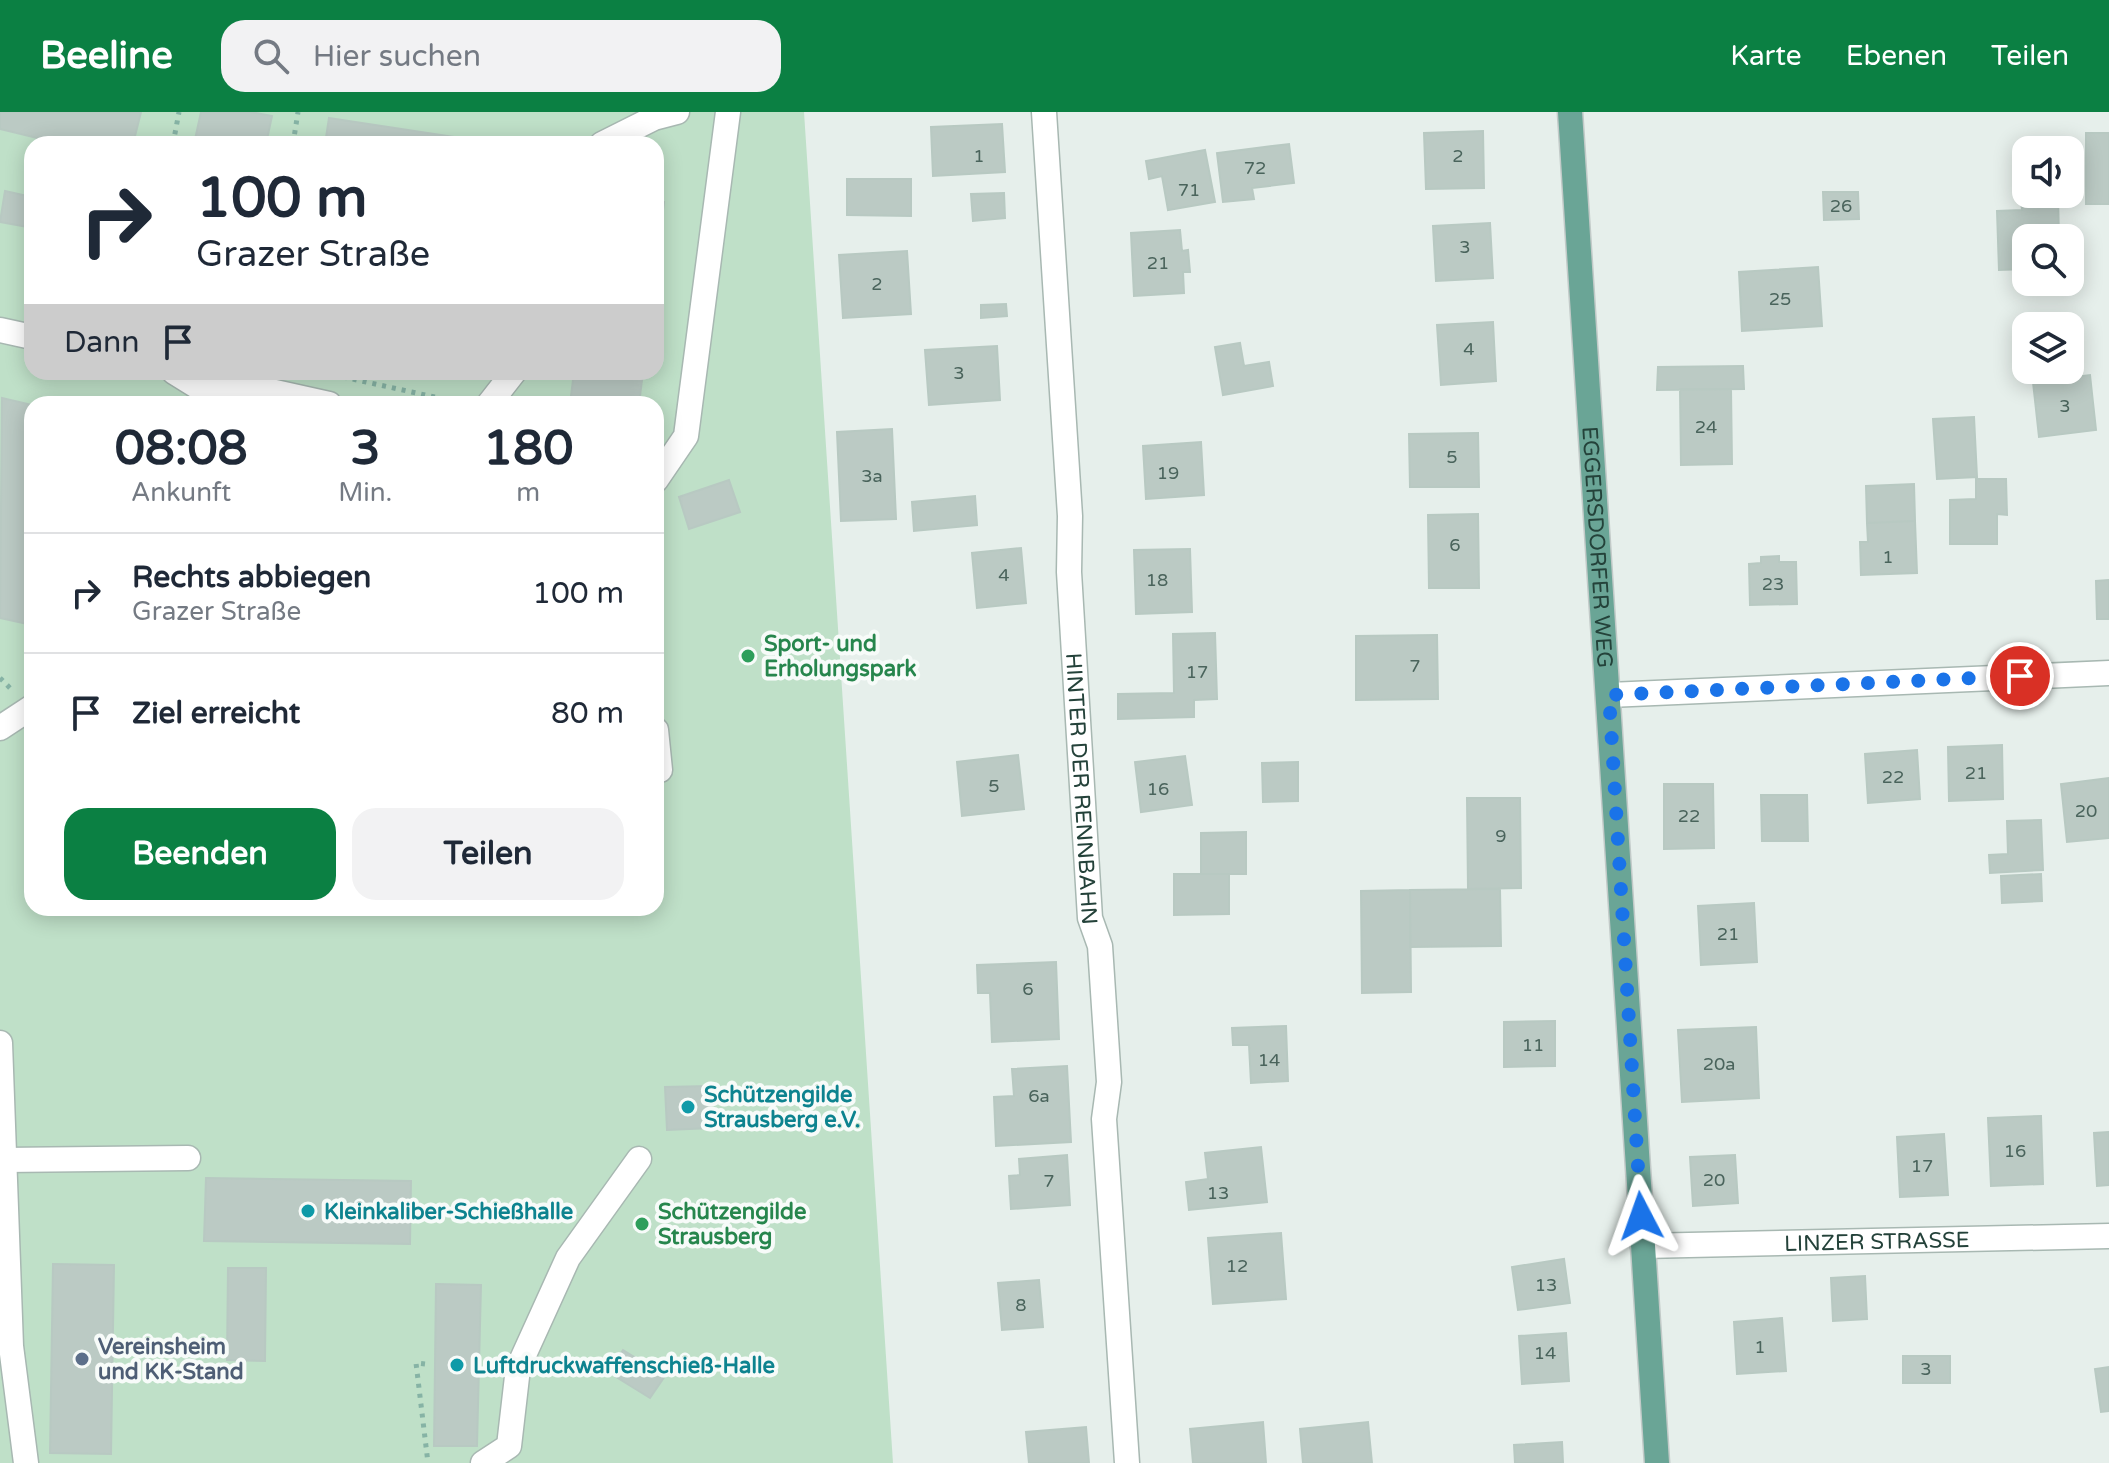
<!DOCTYPE html>
<html lang="de">
<meta charset="utf-8">
<style>
:root{--surface:#fff;--page:#f2f2f3;--text:#1f2937;--muted:#747a83;--line:#e0e1e3;--accent:#0b8043}
body{margin:0;font-family:"Varela Round",sans-serif;background:var(--page);color:var(--text);height:100vh;display:flex;flex-direction:column;font-size:30px;white-space:nowrap}
*{box-sizing:border-box;margin:0}
p{font-size:26px;color:var(--muted)}
.icon{flex:none;width:44px;height:44px;fill:none;stroke:currentColor;stroke-width:2;stroke-linecap:round;stroke-linejoin:round}
.map{position:relative;flex:1;overflow:hidden}
.panel{position:absolute;left:24px;top:284px;width:640px;height:520px;display:flex;flex-direction:column;background:var(--surface);border-radius:24px;box-shadow:0 4px 20px #0003}
.panel>*{flex:none}
.top-card{position:absolute;left:24px;top:24px;width:640px;height:244px;border-radius:24px;box-shadow:0 4px 20px #0003;background:#fff;color:var(--text);overflow:hidden}
.tools{position:absolute;left:2012px;top:24px;display:grid;gap:16px}
.tools a{display:grid;place-items:center;width:72px;height:72px;border-radius:16px;background:var(--surface);box-shadow:0 4px 20px #0003;font-size:40px}
.pin{position:absolute;display:grid;place-items:center;width:68px;height:68px;color:#fff;margin:-34px;border:4px solid #fff;border-radius:50%;box-shadow:0 2px 8px #0007}
.me{position:absolute;width:88px;margin:-44px;rotate:356deg;stroke-linejoin:round;filter:drop-shadow(0 0 6px #0008)}
.turn{display:flex;align-items:center;gap:28px;height:168px;padding:0 40px;font-size:36px}
.turn .icon{width:104px;height:104px;stroke-width:2.5}
.turn b{display:block;font-size:56px;line-height:68px}
.then{display:flex;align-items:center;height:76px;padding:0 40px;background:#0003;gap:16px;font-size:30px}
.eta{display:flex;justify-content:space-evenly;align-items:center;height:136px;text-align:center}
.eta b{font-size:48px;font-weight:700;line-height:56px}
.cta{display:flex;gap:16px;margin-top:auto;padding:16px 40px}
.cta a{flex:1;height:92px;border-radius:24px;background:var(--accent);color:#fff;font-size:32px;font-weight:700;line-height:92px;text-align:center}
.cta a+a{background:var(--page);color:var(--text)}
ul{padding:0;list-style:none}
li{display:flex;align-items:center;gap:24px;height:120px;padding:0 40px;border-top:2px solid var(--line)}
li div{flex:1}
li b{display:block;font-size:30px}
li em{font-style:normal}
header{display:flex;align-items:center;gap:48px;box-sizing:border-box;height:112px;padding:0 40px;background:var(--accent);color:#fff}
header strong{font-size:38px}
nav{display:flex;gap:44px;margin-inline-start:auto;font-size:28px}
.search{width:560px;height:72px;background:var(--page);display:flex;align-items:center;gap:20px;box-sizing:border-box;padding:0 28px;border-radius:24px;color:var(--muted);font-size:30px}
.map>svg:first-child{display:block}
</style>
<header>
<strong>Beeline</strong>
<div class="search"><svg class="icon" aria-label="search" viewBox="0 0 24 24"><circle cx="10" cy="10" r="6"/><path d="M15 15l6 6"/></svg>Hier suchen</div>
<nav><a>Karte</a><a>Ebenen</a><a>Teilen</a></nav>
</header>
<div class="map">
<svg width="2109" height="1351" viewBox="0 0 2109 1351">
<rect width="100%" height="100%" fill="#e6efeb"/>
<path fill="#bfe0c8" fill-rule="evenodd" d="M 0,0 L 804,0 L 893,1351 L 0,1351 ZM 32,32 L 656,32 L 656,260 L 32,260 ZM 32,292 L 656,292 L 656,796 L 32,796 Z"/>
<path fill="#bbcac4" stroke="#b8c9c2" stroke-width="2" d="M 0,0 L 141,0 L 133,32 L 62,32 L 0,17 Z
M 201,0 L 251,0 L 272,4 L 266,32 L 194,32 Z
M 329,6 L 500,32 L 325,32 Z
M 1002,12 L 1005,60 L 933,64 L 931,15 Z
M 1483,19 L 1484,76 L 1426,77 L 1424,21 Z
M 2086,21 L 2109,21 L 2109,92 L 2086,92 Z
M 1289,32 L 1294,71 L 1252,76 L 1254,87 L 1223,90 L 1217,41 Z
M 1205,38 L 1215,90 L 1168,98 L 1162,64 L 1149,67 L 1146,49 Z
M 847,67 L 911,67 L 911,104 L 847,103 Z
M 5,79 L 32,85 L 28,115 L 0,110 Z
M 1823,80 L 1858,80 L 1859,107 L 1824,108 Z
M 1004,81 L 1005,106 L 973,109 L 971,82 Z
M 2058,85 L 2059,126 L 2026,126 L 2026,157 L 1999,158 L 1997,99 L 2022,98 L 2021,87 Z
M 656,89 L 664,90 L 656,154 Z
M 1490,111 L 1493,166 L 1436,169 L 1433,114 Z
M 1180,118 L 1182,139 L 1188,138 L 1190,160 L 1183,160 L 1184,181 L 1134,184 L 1131,121 Z
M 907,139 L 911,202 L 843,206 L 839,143 Z
M 1818,155 L 1822,214 L 1742,219 L 1739,160 Z
M 1006,192 L 1007,204 L 981,206 L 981,193 Z
M 1493,210 L 1496,269 L 1441,273 L 1437,213 Z
M 1240,231 L 1244,254 L 1269,250 L 1273,274 L 1223,283 L 1215,235 Z
M 997,234 L 1000,288 L 929,293 L 925,238 Z
M 1743,254 L 1744,277 L 1657,278 L 1658,255 Z
M 574,260 L 643,260 L 639,292 L 570,292 Z
M 2090,263 L 2096,318 L 2039,325 L 2033,270 Z
M 1680,277 L 1731,277 L 1732,352 L 1681,353 Z
M 2,286 L 32,293 L 32,513 L 0,506 Z
M 1974,305 L 1977,365 L 1937,367 L 1933,307 Z
M 892,317 L 896,407 L 841,409 L 837,320 Z
M 1478,321 L 1479,375 L 1410,375 L 1409,322 Z
M 1201,330 L 1204,383 L 1146,387 L 1143,334 Z
M 1976,367 L 2006,367 L 2007,403 L 1997,402 L 1997,432 L 1950,432 L 1950,388 L 1976,387 Z
M 729,368 L 740,400 L 689,417 L 679,385 Z
M 1914,372 L 1915,409 L 1867,411 L 1866,374 Z
M 975,384 L 977,413 L 914,419 L 912,390 Z
M 1478,402 L 1479,476 L 1429,476 L 1428,403 Z
M 1915,409 L 1917,461 L 1861,463 L 1860,430 L 1868,430 L 1867,411 Z
M 1021,436 L 1026,491 L 977,496 L 972,441 Z
M 1190,437 L 1192,500 L 1136,502 L 1134,438 Z
M 1779,444 L 1779,450 L 1796,450 L 1797,492 L 1750,493 L 1749,452 L 1761,451 L 1761,445 Z
M 2109,468 L 2109,507 L 2097,507 L 2096,469 Z
M 1215,521 L 1217,587 L 1194,588 L 1194,605 L 1118,607 L 1118,582 L 1174,581 L 1173,522 Z
M 1437,523 L 1438,587 L 1356,588 L 1356,524 Z
M 2002,633 L 2003,687 L 1949,689 L 1948,635 Z
M 1917,638 L 1920,687 L 1868,691 L 1865,642 Z
M 1018,643 L 1024,697 L 962,704 L 957,650 Z
M 1185,644 L 1192,693 L 1141,700 L 1135,650 Z
M 1298,650 L 1298,689 L 1263,690 L 1262,651 Z
M 2109,666 L 2109,726 L 2067,730 L 2061,672 Z
M 1664,672 L 1713,672 L 1714,736 L 1664,737 Z
M 1761,683 L 1807,683 L 1808,729 L 1762,729 Z
M 1467,686 L 1520,686 L 1521,776 L 1468,777 Z
M 2041,708 L 2043,758 L 1990,761 L 1989,743 L 2008,742 L 2007,709 Z
M 1246,720 L 1246,762 L 1201,762 L 1201,721 Z
M 1174,762 L 1229,762 L 1229,802 L 1174,803 Z
M 2041,762 L 2042,789 L 2002,791 L 2001,764 Z
M 1500,777 L 1501,834 L 1410,835 L 1410,778 Z
M 1410,778 L 1411,880 L 1362,881 L 1361,779 Z
M 1754,791 L 1757,850 L 1701,853 L 1698,794 Z
M 1056,850 L 1059,927 L 992,930 L 990,881 L 978,881 L 977,853 Z
M 1555,909 L 1555,954 L 1504,955 L 1504,910 Z
M 1286,914 L 1288,969 L 1251,971 L 1249,933 L 1233,933 L 1232,916 Z
M 1756,915 L 1759,986 L 1682,990 L 1678,918 Z
M 1067,954 L 1071,1030 L 996,1034 L 994,985 L 1014,984 L 1012,957 Z
M 709,974 L 712,1016 L 667,1018 L 665,975 Z
M 2041,1004 L 2043,1072 L 1991,1074 L 1988,1006 Z
M 2109,1020 L 2109,1073 L 2097,1074 L 2094,1021 Z
M 1944,1022 L 1948,1083 L 1900,1085 L 1897,1025 Z
M 1261,1035 L 1267,1090 L 1189,1098 L 1186,1070 L 1208,1067 L 1205,1041 Z
M 1067,1043 L 1070,1093 L 1011,1097 L 1009,1064 L 1020,1063 L 1019,1047 Z
M 1735,1043 L 1738,1091 L 1693,1094 L 1690,1045 Z
M 206,1066 L 411,1069 L 410,1132 L 204,1129 Z
M 1281,1121 L 1286,1187 L 1213,1192 L 1208,1126 Z
M 1564,1147 L 1570,1191 L 1518,1198 L 1512,1155 Z
M 53,1152 L 114,1153 L 111,1342 L 50,1341 Z
M 228,1156 L 266,1156 L 265,1249 L 227,1248 Z
M 1865,1164 L 1867,1207 L 1833,1209 L 1831,1166 Z
M 1039,1168 L 1043,1215 L 1002,1218 L 998,1171 Z
M 436,1172 L 481,1173 L 477,1334 L 434,1334 Z
M 1782,1206 L 1786,1259 L 1737,1262 L 1734,1210 Z
M 1566,1221 L 1569,1269 L 1522,1272 L 1519,1224 Z
M 623,1238 L 665,1264 L 650,1286 L 608,1260 Z
M 1903,1244 L 1950,1244 L 1950,1271 L 1903,1271 Z
M 2109,1255 L 2109,1299 L 2101,1300 L 2095,1257 Z
M 1263,1310 L 1266,1351 L 1193,1351 L 1190,1317 Z
M 1368,1310 L 1372,1351 L 1303,1351 L 1300,1317 Z
M 1086,1315 L 1089,1351 L 1029,1351 L 1026,1320 Z
M 1562,1330 L 1563,1351 L 1515,1351 L 1514,1333 Z"/>
<g fill="none" stroke-linecap="round" stroke-linejoin="round">
<g stroke="#a8b8b2" stroke-width="27">
<g id="minor">
<path id="s1" d="M 1044,0 L 1070,404 L 1069,460 L 1090,806 L 1100,834 L 1109,970 L 1104,1007 L 1127,1351"/>
<path d="M 602,32 L 654,6 L 677,0"/>
<path d="M 0,218 L 32,225"/>
<path d="M 174,260 L 203,278 L 206,292"/>
<path d="M 203,278 L 248,274 L 329,292"/>
<path d="M 489,292 L 514,260"/>
<path d="M 656,368 L 686,324 L 728,0"/>
<path d="M 1609,583 L 2109,561"/>
<path d="M 0,616 L 32,595"/>
<path d="M 656,618 L 660,658"/>
<path d="M 0,931 L 11,1234 L 26,1351"/>
<path d="M 4,1048 L 188,1046"/>
<path id="s2" d="M 1643,1134 L 2109,1124"/>
<path d="M 483,1351 L 509,1334 L 518,1256 L 568,1146 L 639,1047"/>
</g>
</g>
<g stroke="#c2cac8" stroke-width="27">
<g id="major">
<path id="s3" d="M 1570,0 L 1657,1351"/>
</g>
</g>
<path stroke="#86b3a5" stroke-width="5" stroke-dasharray="4 6" stroke-linecap="butt" d="M 173,32 L 179,0
M 293,32 L 298,0
M 343,265 L 462,291
M 0,566 L 12,578
M 425,1252 L 416,1251 L 428,1351"/>
<use href="#minor" stroke="#fff" stroke-width="24"/>
<use href="#major" stroke="#6aa596" stroke-width="24"/>
</g>
<g fill="none" stroke-linecap="round" stroke-linejoin="round">
<path stroke="#1a73e8" stroke-width="14" stroke-dasharray="0 25.2" d="M 1641,1104 L 1609,583 L 2020,564"/>
</g>
<g fill="#2e9e5b" stroke="#f7fbf9" stroke-width="3">
<circle cx="748" cy="544" r="8"/>
<circle cx="642" cy="1112" r="8"/>
</g>
<g fill="#0f9aa8" stroke="#f7fbf9" stroke-width="3">
<circle cx="688" cy="995" r="8"/>
<circle cx="308" cy="1099" r="8"/>
<circle cx="457" cy="1253" r="8"/>
</g>
<circle fill="#5c6f8a" stroke="#f7fbf9" stroke-width="3" cx="82" cy="1247" r="8"/>
<g text-anchor="middle" stroke-width="8" stroke-linejoin="round" paint-order="stroke">
<g font-size="18" fill="#4a645c">
<text x="979" y="50">1</text>
<text x="1458" y="50">2</text>
<text x="1255" y="62">72</text>
<text x="1189" y="84">71</text>
<text x="1841" y="100">26</text>
<text x="1465" y="141">3</text>
<text x="1158" y="157">21</text>
<text x="877" y="178">2</text>
<text x="1780" y="193">25</text>
<text x="1469" y="243">4</text>
<text x="959" y="267">3</text>
<text x="2065" y="300">3</text>
<text x="1706" y="321">24</text>
<text x="1452" y="351">5</text>
<text x="1168" y="367">19</text>
<text x="872" y="370">3a</text>
<text x="1455" y="439">6</text>
<text x="1888" y="451">1</text>
<text x="1004" y="469">4</text>
<text x="1157" y="474">18</text>
<text x="1773" y="478">23</text>
<text x="1415" y="560">7</text>
<text x="1197" y="566">17</text>
<text x="1976" y="667">21</text>
<text x="1893" y="671">22</text>
<text x="994" y="680">5</text>
<text x="1158" y="683">16</text>
<text x="2086" y="705">20</text>
<text x="1689" y="710">22</text>
<text x="1501" y="730">9</text>
<text x="1728" y="828">21</text>
<text x="1028" y="883">6</text>
<text x="1533" y="939">11</text>
<text x="1269" y="954">14</text>
<text x="1719" y="958">20a</text>
<text x="1039" y="990">6a</text>
<text x="2015" y="1045">16</text>
<text x="1922" y="1060">17</text>
<text x="1714" y="1074">20</text>
<text x="1049" y="1075">7</text>
<text x="1218" y="1087">13</text>
<text x="1237" y="1160">12</text>
<text x="1546" y="1179">13</text>
<text x="1021" y="1199">8</text>
<text x="1760" y="1241">1</text>
<text x="1545" y="1247">14</text>
<text x="1926" y="1263">3</text>
</g>
<g font-size="22" fill="#24423a" stroke="#f7fbf9">
<text dy="8" stroke="none"><textPath href="#s3" startOffset="436">EGGERSDORFER WEG</textPath></text>
<text dy="8" stroke="none"><textPath href="#s1" startOffset="678">HINTER DER RENNBAHN</textPath></text>
<text dy="8" stroke="none"><textPath href="#s2" startOffset="234">LINZER STRASSE</textPath></text>
</g>
<g font-size="22" font-weight="bold" fill="#27864d" stroke="#f7fbf9" text-anchor="start">
<text x="764" y="539">Sport- und<tspan x="764" dy="25">Erholungspark</tspan></text>
<text x="658" y="1107">Schützengilde<tspan x="658" dy="25">Strausberg</tspan></text>
</g>
<g font-size="22" font-weight="bold" fill="#0d838f" stroke="#f7fbf9" text-anchor="start">
<text x="704" y="990">Schützengilde<tspan x="704" dy="25">Strausberg e.V.</tspan></text>
<text x="324" y="1107">Kleinkaliber-Schießhalle</text>
<text x="473" y="1261">Luftdruckwaffenschieß-Halle</text>
</g>
<g font-size="22" font-weight="bold" fill="#4e5e75" stroke="#f7fbf9" text-anchor="start">
<text x="98" y="1242">Vereinsheim<tspan x="98" dy="25">und KK-Stand</tspan></text>
</g>
</g>
</svg>
<div class="tools">
<a><svg class="icon" aria-label="sound" viewBox="0 0 24 24"><path d="M4 9h4l5-4v14l-5-4H4zM17 9q2 3 0 6"/></svg></a>
<a><svg class="icon" aria-label="search" viewBox="0 0 24 24"><circle cx="10" cy="10" r="6"/><path d="M15 15l6 6"/></svg></a>
<a><svg class="icon" aria-label="layers" viewBox="0 0 24 24"><path d="M12 4l9 5-9 5-9-5zM3 14l9 5 9-5"/></svg></a>
</div>
<div class="pin" style="left:2020px;top:564px;background:#d93025"><svg class="icon" aria-label="arrive" viewBox="0 0 24 24"><path d="M6 21V4h12l-3 4 3 4H6"/></svg></div>
<svg class="me" style="left:1641px;top:1104px" viewBox="-20 -20 40 40"><path d="M0-17L14 15 0 8-14 15z" fill="#1a73e8" stroke="#fff" stroke-width="4"/></svg>
<div class="top-card">
<div class="turn"><svg class="icon" aria-label="right" viewBox="0 0 24 24"><path d="M7 20v-9h11M14 6l5 5-5 5"/></svg><div><b>100 m</b>Grazer Straße</div></div>
<div class="then">Dann<svg class="icon" aria-label="arrive" viewBox="0 0 24 24"><path d="M6 21V4h12l-3 4 3 4H6"/></svg></div>
</div>
<section class="panel">
<div class="eta">
<div><b>08:08</b><p>Ankunft</p></div>
<div><b>3</b><p>Min.</p></div>
<div><b>180</b><p>m</p></div>
</div>
<ul>
<li><svg class="icon" aria-label="right" viewBox="0 0 24 24"><path d="M7 20v-9h11M14 6l5 5-5 5"/></svg><div><b>Rechts abbiegen</b><p>Grazer Straße</p></div><em>100 m</em></li>
<li><svg class="icon" aria-label="arrive" viewBox="0 0 24 24"><path d="M6 21V4h12l-3 4 3 4H6"/></svg><div><b>Ziel erreicht</b></div><em>80 m</em></li>
</ul>
<div class="cta"><a>Beenden</a><a>Teilen</a></div>
</section>
</div>
